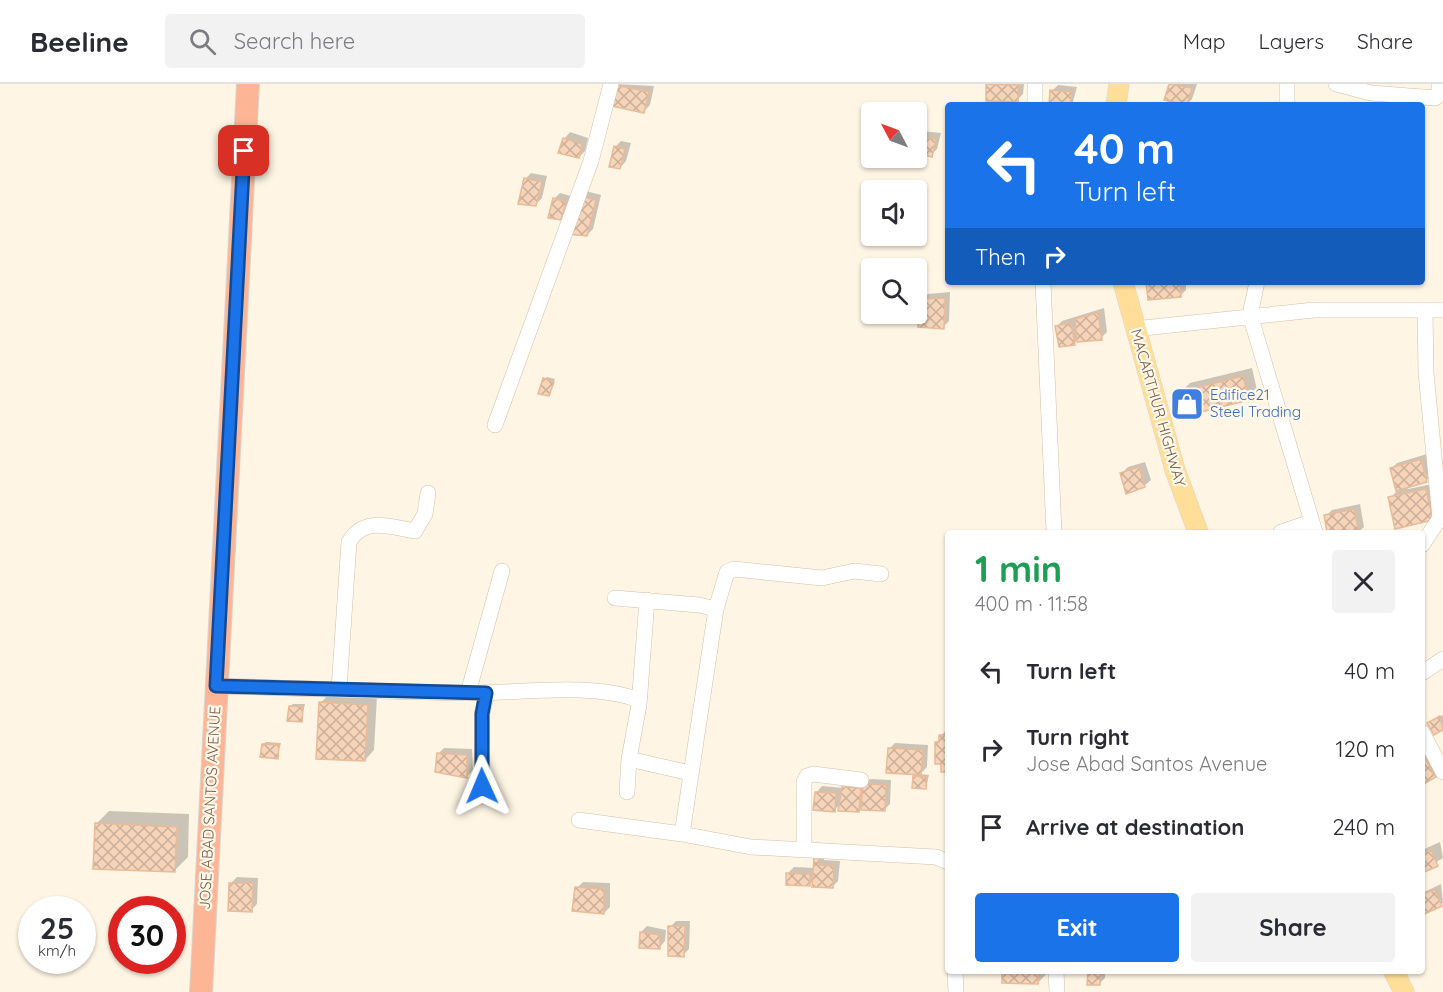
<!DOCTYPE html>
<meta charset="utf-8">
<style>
:root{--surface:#fff;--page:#f2f2f3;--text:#2b2b33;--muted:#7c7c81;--line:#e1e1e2;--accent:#1a73e8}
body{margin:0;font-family:Quicksand,sans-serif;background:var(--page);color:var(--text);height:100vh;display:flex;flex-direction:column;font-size:22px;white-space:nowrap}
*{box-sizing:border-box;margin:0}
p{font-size:20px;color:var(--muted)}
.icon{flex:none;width:33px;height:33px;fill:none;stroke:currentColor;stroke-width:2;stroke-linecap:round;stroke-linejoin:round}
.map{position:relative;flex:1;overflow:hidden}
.sheet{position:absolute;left:945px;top:446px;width:480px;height:444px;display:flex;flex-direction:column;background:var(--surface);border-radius:6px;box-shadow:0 2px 4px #0004}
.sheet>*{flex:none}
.hud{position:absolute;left:945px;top:18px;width:480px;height:183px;border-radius:6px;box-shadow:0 2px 4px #0004;background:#1a73e8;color:#fff;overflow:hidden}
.needle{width:39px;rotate:311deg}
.buttons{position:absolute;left:861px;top:18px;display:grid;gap:12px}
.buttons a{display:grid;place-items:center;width:66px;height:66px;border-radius:6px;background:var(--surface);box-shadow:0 2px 4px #0004;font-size:30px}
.speed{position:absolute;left:18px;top:812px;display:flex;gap:12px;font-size:30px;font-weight:700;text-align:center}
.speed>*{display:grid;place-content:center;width:78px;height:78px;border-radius:50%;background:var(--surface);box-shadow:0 2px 4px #0004;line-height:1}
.speed small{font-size:15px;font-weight:400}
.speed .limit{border:9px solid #d22;background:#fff;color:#111}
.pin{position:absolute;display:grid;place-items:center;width:51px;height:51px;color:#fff;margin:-26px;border-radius:12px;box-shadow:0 3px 9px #0006}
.me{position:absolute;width:66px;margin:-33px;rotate:359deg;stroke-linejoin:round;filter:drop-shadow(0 0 4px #0008)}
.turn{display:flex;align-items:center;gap:21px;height:126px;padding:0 30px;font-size:27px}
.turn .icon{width:78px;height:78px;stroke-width:2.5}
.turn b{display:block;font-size:42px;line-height:51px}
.then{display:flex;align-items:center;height:57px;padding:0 30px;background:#0003;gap:12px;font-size:22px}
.round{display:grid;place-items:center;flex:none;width:63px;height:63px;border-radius:6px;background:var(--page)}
.headline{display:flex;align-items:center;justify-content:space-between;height:102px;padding:0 30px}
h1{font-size:36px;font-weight:800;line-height:45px;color:#1e9e55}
.button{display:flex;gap:12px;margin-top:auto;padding:12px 30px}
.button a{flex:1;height:69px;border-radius:6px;background:var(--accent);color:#fff;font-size:24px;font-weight:800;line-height:69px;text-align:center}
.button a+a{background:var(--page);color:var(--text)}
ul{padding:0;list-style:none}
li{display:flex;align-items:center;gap:18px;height:78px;padding:0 30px}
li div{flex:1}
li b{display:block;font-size:22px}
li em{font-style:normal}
header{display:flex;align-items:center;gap:36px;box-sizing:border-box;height:84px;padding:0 30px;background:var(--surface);border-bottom:2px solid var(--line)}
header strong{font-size:28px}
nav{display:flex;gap:33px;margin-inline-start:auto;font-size:21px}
.search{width:420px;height:54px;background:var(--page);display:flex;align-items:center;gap:15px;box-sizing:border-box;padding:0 21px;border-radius:6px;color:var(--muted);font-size:22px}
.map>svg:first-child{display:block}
</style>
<header>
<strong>Beeline</strong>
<div class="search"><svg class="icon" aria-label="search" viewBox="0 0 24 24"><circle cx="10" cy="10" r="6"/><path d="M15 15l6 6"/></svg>Search here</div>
<nav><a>Map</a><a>Layers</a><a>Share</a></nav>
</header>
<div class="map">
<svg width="1443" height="908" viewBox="0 0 1443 908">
<defs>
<pattern id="building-cross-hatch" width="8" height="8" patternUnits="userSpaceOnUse" patternTransform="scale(1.5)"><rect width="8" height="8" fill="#f5d4b9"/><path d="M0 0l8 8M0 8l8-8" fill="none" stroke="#cbaf98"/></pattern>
</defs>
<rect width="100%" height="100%" fill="#fef5e4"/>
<path fill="#0003" d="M 614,0 L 654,2 L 650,21 L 644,27 Z
M 1024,0 L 1023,10 L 1017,16 L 988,1 Z
M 1171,0 L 1197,0 L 1192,15 L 1186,21 L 1166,15 Z
M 1058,1 L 1077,3 L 1072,21 L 1050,21 L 1052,7 Z
M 922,47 L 941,49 L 937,65 L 931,71 L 916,67 L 916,53 Z
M 570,48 L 588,54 L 585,67 L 579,73 L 564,55 Z
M 621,57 L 631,59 L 626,77 L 620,84 L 615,63 Z
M 531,89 L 547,92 L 542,114 L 536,120 L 525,95 Z
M 586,107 L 601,111 L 593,145 L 587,151 L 570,149 Z
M 560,109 L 571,112 L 567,128 L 561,135 L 554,115 Z
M 1148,198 L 1186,198 L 1186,206 L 1180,212 Z
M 950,208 L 949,237 L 943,243 L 922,216 L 928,210 Z
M 1104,224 L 1107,248 L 1101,254 L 1079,255 L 1074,259 L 1056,243 L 1062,237 Z
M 1252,284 L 1257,306 L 1248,315 L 1181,308 L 1190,299 Z
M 547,293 L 555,295 L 549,310 L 544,295 Z
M 1427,370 L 1432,391 L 1426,397 L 1407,403 L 1408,405 L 1432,400 L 1432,435 L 1390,414 L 1397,407 L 1391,385 L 1397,379 Z
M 1145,378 L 1151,396 L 1144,402 L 1122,389 L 1128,383 Z
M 1360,420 L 1364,443 L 1358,448 L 1329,448 L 1326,432 L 1332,426 Z
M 330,610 L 377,612 L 374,666 L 365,676 L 320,619 Z
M 293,620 L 305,620 L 301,637 L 290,622 Z
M 1443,631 L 1443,645 L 1435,649 L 1432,637 Z
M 946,646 L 948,646 L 948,687 L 936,659 Z
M 266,658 L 281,659 L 277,673 L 263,660 Z
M 895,659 L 928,661 L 927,683 L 920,690 L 929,691 L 926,703 L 914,693 L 918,689 L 889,665 Z
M 444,664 L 472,665 L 473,686 L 467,692 L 438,670 Z
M 1429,664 L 1441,686 L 1422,699 L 1422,668 Z
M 870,695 L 891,696 L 890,720 L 884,726 L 863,723 L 859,727 L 841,720 L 834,726 L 816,709 L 822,702 L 843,704 L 850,698 L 866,699 Z
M 109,727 L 189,730 L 188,773 L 175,786 L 96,740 Z
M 1440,758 L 1443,774 L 1422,787 L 1422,766 Z
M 825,767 L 824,776 L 840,777 L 838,797 L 832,803 L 814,796 L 809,801 L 788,789 L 794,783 L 815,784 L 815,773 Z
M 237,793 L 258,794 L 257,820 L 251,826 L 231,799 Z
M 583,798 L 610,799 L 610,823 L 604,829 L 577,804 Z
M 1441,800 L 1443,819 L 1422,829 L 1422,809 Z
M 676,837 L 690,837 L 689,865 L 683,871 L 670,843 Z
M 647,842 L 666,846 L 665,857 L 659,864 L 641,848 Z
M 1004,886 L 1047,886 L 1047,889 L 1038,899 Z
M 1089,886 L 1105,886 L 1105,894 L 1099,900 Z"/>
<path fill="url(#building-cross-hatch)" stroke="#e9bb99" stroke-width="1.5" d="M 611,0 L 649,8 L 644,29 L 607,21 Z
M 986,0 L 1018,1 L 1018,18 L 986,17 Z
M 1169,0 L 1192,4 L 1187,21 L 1164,16 Z
M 1050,6 L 1072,8 L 1070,21 L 1049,21 Z
M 916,53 L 936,55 L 932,73 L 916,69 Z
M 563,54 L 582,60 L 579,74 L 558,69 Z
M 614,62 L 625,65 L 620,85 L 609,83 Z
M 524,94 L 542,98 L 536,122 L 518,120 Z
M 579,112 L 596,116 L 587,152 L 568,150 Z
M 553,114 L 566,118 L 561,136 L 548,134 Z
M 1146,198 L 1180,198 L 1181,213 L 1148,216 Z
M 945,214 L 944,245 L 918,243 L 920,215 Z
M 1098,229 L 1102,256 L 1077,258 L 1075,235 Z
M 1071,239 L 1075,261 L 1059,263 L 1055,242 Z
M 1243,292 L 1249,316 L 1185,332 L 1179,308 Z
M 543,294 L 554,298 L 549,312 L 538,310 Z
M 1421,375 L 1427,398 L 1396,407 L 1390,384 Z
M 1139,383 L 1145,403 L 1126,410 L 1120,389 Z
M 1426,405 L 1433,436 L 1395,445 L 1388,413 Z
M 1354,425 L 1359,448 L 1327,448 L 1324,431 Z
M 319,618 L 368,621 L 365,677 L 316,675 Z
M 289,622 L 303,623 L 302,638 L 287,637 Z
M 1440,632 L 1443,646 L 1434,651 L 1427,639 Z
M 939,651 L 948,651 L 948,688 L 941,688 L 941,680 L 935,680 L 935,658 L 939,658 Z
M 262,660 L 279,661 L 278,675 L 260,673 Z
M 888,664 L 923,666 L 921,691 L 886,689 Z
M 437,669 L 467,671 L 467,694 L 435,688 Z
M 1422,669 L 1436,693 L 1422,701 Z
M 913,692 L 927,693 L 926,705 L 912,704 Z
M 863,700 L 886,701 L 885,727 L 861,726 Z
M 842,703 L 861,704 L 859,728 L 838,727 Z
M 815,708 L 836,709 L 835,728 L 813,726 Z
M 95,739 L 177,743 L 175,788 L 93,785 Z
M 1431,766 L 1438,782 L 1422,789 L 1422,770 Z
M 814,772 L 819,773 L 819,781 L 834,782 L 833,804 L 812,803 Z
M 786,789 L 810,790 L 810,802 L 786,801 Z
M 229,799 L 253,799 L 252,828 L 228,827 Z
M 575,803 L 604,805 L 604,830 L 572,827 Z
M 1435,805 L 1442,822 L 1422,831 L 1422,811 Z
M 668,842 L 685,842 L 684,873 L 668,872 Z
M 640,848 L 660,851 L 660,865 L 639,864 Z
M 1002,886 L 1039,886 L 1038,900 L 1002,899 Z
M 1088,886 L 1100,886 L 1100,901 L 1087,901 Z"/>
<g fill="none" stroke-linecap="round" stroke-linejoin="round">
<g stroke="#d2bfab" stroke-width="16">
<path id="minor" d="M 1035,0 L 1035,21
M 1336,0 L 1371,9 L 1435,14 L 1439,10 L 1439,0
M 1287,21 L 1287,0
M 1043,198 L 1054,448
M 1257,198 L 1250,231 L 1315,448
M 1134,245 L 1314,226 L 1443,226
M 495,341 L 591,77 L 611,0
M 1281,448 L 1311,438
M 1422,461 L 1440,434 L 1426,289 L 1425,227
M 615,514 L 699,521 L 716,525
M 1422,589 L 1443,575
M 216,602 C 301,604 386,608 471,609 C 522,609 591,598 639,616
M 339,605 L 349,458 C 364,432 390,443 415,447 L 425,430 L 428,409
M 468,609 L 502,487
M 1422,648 L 1443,688
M 629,675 L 690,689
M 482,702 L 482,630 L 487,609
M 627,708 L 629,675 L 639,621 L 647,516
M 579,736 L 682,750 L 751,763 L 936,773 L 948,778
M 682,750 L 716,525 L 727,488 L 734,485 L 822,494 L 854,487 L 881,490
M 804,766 L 804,698 L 807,692 L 813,690 L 861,696
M 955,886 L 956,908
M 1056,886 L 1057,908"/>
</g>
<g stroke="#dcd4cf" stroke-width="21">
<path id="major" d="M 1116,21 L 1119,0
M 1123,198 L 1175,386 L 1198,448
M 1393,886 L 1404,908"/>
</g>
<g stroke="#dcd4cf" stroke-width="24">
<path id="highway" d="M 201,908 L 248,0"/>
</g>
<use href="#minor" stroke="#fff" stroke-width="15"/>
<use href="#major" stroke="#ffde99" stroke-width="20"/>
<use href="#highway" stroke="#fcb696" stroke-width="22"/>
</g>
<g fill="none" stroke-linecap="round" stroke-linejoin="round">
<g stroke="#114b97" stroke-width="15">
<path id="route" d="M 244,67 L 216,602 L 486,609 L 482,630 L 482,702"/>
</g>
<use href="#route" stroke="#1a73e8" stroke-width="10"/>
</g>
<defs>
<g id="shop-square" transform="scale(1.725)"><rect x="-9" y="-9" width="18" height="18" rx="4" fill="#3f7fe0" stroke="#fff8eb"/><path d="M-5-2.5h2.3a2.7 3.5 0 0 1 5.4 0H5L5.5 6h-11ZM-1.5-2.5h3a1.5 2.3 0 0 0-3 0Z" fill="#fff"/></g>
</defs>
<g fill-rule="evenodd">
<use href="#shop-square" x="1187" y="320"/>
</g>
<g text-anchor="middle" stroke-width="4.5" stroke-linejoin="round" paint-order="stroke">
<g font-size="15" fill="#366cbe" stroke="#fff8eb" text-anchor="start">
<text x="1210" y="316">Edifice21<tspan x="1210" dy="17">Steel Trading</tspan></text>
</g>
<g font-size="15" fill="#785b47" stroke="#fff8eb">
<text transform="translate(1158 324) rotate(74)" y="5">MACARTHUR HIGHWAY</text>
<text transform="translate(210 724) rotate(-87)" y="5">JOSE ABAD SANTOS AVENUE</text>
</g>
</g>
</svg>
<div class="buttons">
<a><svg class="needle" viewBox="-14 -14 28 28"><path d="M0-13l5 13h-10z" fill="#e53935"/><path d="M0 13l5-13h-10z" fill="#7c7c81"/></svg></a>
<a><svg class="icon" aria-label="sound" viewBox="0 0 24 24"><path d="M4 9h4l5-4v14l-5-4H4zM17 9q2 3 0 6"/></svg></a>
<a><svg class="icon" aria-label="search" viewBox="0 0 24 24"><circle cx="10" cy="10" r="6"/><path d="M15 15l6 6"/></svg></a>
</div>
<div class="speed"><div>25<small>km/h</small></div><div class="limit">30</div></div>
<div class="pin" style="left:244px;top:67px;background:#d93025"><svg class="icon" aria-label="arrive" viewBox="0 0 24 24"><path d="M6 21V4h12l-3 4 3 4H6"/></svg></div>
<svg class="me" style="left:482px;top:702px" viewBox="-20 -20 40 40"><path d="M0-17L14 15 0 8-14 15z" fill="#1a73e8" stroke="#fff" stroke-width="4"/></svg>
<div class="hud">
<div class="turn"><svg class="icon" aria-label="left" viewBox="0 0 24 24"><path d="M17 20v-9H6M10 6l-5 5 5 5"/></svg><div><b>40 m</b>Turn left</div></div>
<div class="then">Then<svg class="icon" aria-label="right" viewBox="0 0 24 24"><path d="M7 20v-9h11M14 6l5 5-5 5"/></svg></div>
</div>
<section class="sheet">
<div class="headline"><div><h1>1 min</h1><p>400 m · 11:58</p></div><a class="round"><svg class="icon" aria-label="close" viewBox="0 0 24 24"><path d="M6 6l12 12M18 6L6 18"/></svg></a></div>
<ul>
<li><svg class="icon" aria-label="left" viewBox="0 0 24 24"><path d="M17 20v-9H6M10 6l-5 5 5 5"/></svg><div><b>Turn left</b></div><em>40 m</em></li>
<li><svg class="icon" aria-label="right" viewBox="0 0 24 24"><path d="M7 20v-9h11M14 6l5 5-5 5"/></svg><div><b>Turn right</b><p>Jose Abad Santos Avenue</p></div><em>120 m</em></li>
<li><svg class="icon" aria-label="arrive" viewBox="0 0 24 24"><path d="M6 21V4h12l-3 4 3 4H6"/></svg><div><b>Arrive at destination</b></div><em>240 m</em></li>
</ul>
<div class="button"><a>Exit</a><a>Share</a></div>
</section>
</div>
